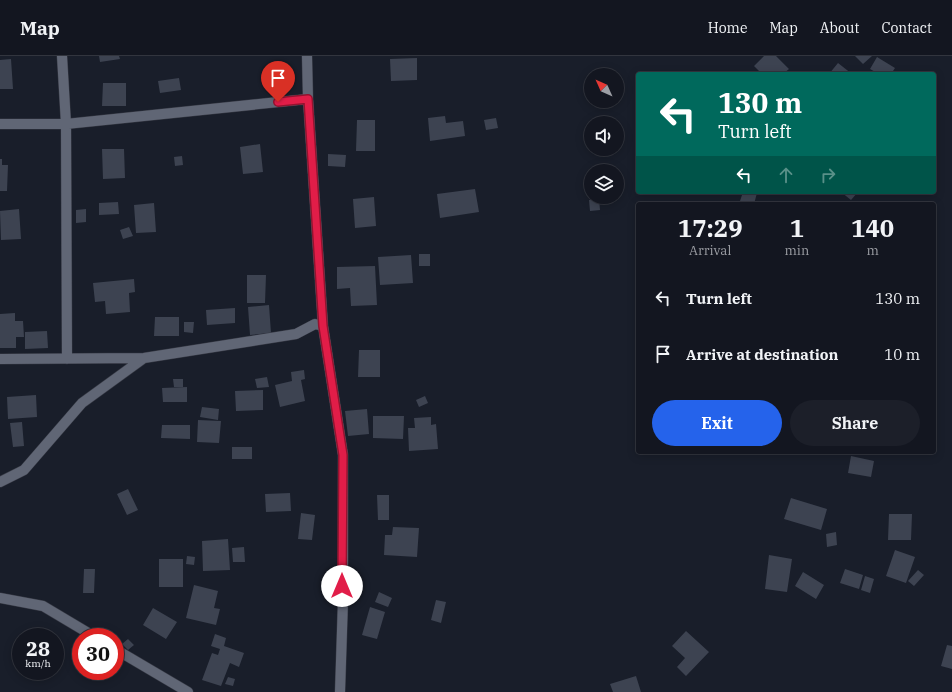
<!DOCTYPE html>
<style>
:root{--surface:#131620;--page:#1c1f29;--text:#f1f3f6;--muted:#9d9fa5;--line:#32353e;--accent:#2563eb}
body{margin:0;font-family:"IBM Plex Serif",serif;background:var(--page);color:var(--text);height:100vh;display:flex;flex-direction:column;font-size:15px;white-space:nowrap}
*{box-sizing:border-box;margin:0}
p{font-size:13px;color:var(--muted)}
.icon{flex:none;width:22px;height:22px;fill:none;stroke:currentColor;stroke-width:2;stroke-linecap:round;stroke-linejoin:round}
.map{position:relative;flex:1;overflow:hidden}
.details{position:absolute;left:636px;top:146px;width:300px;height:252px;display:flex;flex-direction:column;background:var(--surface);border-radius:4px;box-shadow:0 2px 10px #0003,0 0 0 1px var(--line)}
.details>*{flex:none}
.top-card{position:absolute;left:636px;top:16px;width:300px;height:122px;border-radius:4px;box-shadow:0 2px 10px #0003,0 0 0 1px var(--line);background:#00695c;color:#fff;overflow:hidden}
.needle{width:26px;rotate:315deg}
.controls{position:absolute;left:584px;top:12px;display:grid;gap:8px}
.controls a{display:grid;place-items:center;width:40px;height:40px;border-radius:50%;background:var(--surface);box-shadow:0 2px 10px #0003,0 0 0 1px var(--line);font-size:20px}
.speed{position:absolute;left:12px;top:572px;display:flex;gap:8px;font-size:20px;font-weight:700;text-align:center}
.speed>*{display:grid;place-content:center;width:52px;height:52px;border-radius:50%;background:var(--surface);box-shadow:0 2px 10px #0003,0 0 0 1px var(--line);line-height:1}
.speed small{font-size:10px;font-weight:400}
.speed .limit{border:6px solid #d22;background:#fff;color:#111}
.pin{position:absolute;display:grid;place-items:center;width:34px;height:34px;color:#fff;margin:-41px -17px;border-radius:50% 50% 50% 0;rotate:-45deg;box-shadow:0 0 4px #0007}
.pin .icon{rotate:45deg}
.me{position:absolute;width:44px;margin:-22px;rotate:0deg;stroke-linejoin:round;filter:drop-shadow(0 0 3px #0008)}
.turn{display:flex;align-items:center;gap:14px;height:84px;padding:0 16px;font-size:18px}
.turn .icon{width:52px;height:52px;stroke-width:2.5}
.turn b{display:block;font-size:28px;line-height:34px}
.lanes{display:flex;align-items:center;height:38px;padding:0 16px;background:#0003;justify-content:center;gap:20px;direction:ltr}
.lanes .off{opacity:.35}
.eta{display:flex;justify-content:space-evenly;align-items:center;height:68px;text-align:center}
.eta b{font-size:24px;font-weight:800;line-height:28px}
.button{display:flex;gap:8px;margin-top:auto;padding:8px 16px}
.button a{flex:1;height:46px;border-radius:24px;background:var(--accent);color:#fff;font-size:16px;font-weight:800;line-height:46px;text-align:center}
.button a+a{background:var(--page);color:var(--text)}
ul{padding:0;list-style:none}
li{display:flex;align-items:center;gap:12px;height:56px;padding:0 16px}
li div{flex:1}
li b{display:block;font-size:15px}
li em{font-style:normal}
header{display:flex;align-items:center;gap:24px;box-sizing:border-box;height:56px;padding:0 20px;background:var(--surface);border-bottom:1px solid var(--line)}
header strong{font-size:19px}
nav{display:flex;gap:22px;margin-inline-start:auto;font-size:14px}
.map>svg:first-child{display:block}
</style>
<header>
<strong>Map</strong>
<nav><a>Home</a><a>Map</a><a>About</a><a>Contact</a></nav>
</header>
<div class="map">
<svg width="952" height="636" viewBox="0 0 952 636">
<rect width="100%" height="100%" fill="#191e2a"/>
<path fill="#3d4351" d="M 99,0 L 119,0 L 120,3 L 100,6 Z
M 764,0 L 776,0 L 789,13 L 783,18 L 762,18 L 754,10 Z
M 855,0 L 872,0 L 863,8 Z
M 877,1 L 895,12 L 891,18 L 879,18 L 870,13 Z
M 417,2 L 417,24 L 391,25 L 390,3 Z
M 11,3 L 13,33 L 0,33 L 0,4 Z
M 838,7 L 852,18 L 829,18 Z
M 179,22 L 181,34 L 160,37 L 158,25 Z
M 103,27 L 126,27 L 126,50 L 102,50 Z
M 445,60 L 446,67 L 463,65 L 465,80 L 430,85 L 428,62 Z
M 496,62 L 498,72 L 486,74 L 484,64 Z
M 357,64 L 375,64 L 375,95 L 356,95 Z
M 260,88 L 263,116 L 243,118 L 240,91 Z
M 102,93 L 124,93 L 125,122 L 103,123 Z
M 328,98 L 346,99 L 345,111 L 328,110 Z
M 182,100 L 183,109 L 175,110 L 174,101 Z
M 0,103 L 2,103 L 2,109 L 8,109 L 7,135 L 0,135 Z
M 475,133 L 479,156 L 440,162 L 437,138 Z
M 743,136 L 757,137 L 754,148 L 739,148 Z
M 841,136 L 858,136 L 851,144 Z
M 374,141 L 376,170 L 355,172 L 353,143 Z
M 599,143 L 600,154 L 590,155 L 589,144 Z
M 118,146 L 119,158 L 99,159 L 99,147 Z
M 154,147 L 156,176 L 136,177 L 134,149 Z
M 19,153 L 21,183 L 1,184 L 0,155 Z
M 86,153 L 86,166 L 76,167 L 76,154 Z
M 129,171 L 133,180 L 123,183 L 120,174 Z
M 419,198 L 430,198 L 430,210 L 419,210 Z
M 411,199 L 413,227 L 380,229 L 378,201 Z
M 375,210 L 377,249 L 351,250 L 350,232 L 337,233 L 337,211 Z
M 247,219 L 266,219 L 265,247 L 247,247 Z
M 134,223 L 135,236 L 129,237 L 130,256 L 106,258 L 105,245 L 95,246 L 93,227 Z
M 269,249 L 271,277 L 250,279 L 248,251 Z
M 235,252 L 235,267 L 207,269 L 206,254 Z
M 15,257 L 15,265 L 23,265 L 24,281 L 16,281 L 16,292 L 0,292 L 0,258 Z
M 155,261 L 179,261 L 179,280 L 154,280 Z
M 184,266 L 194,266 L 193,277 L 184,276 Z
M 47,275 L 48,292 L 25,293 L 25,276 Z
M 359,294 L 380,294 L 380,321 L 358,321 Z
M 304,314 L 305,323 L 301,324 L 305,345 L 280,351 L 275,329 L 292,325 L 291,316 Z
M 267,321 L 269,331 L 257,332 L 255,323 Z
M 173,323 L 183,323 L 183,331 L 174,331 Z
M 187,331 L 187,346 L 163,346 L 162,332 Z
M 263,334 L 263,354 L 236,355 L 235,335 Z
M 36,339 L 37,361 L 8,363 L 7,341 Z
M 425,340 L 428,347 L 419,351 L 416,344 Z
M 202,351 L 219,353 L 218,364 L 200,361 Z
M 367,353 L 369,378 L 348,380 L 345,355 Z
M 373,360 L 404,360 L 403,383 L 373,382 Z
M 431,361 L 431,369 L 436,368 L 438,393 L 409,395 L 408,372 L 415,372 L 414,362 Z
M 198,364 L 221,365 L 219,387 L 197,386 Z
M 22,366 L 24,390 L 13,391 L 10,367 Z
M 162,369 L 190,369 L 190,383 L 161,382 Z
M 232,391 L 252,391 L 252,403 L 232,403 Z
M 851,400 L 874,405 L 871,421 L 848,417 Z
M 128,433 L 138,454 L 127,459 L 117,438 Z
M 290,437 L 291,455 L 266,456 L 265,438 Z
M 377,439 L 389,439 L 389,464 L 378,464 Z
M 791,442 L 827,453 L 821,474 L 784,463 Z
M 301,457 L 315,459 L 312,484 L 298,483 Z
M 889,458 L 912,458 L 911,484 L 888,484 Z
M 393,471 L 419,472 L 417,501 L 384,499 L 385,479 L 392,479 Z
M 836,476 L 837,489 L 827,491 L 826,478 Z
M 228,483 L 230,514 L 203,515 L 202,485 Z
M 244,491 L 245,506 L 233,506 L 232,492 Z
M 895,494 L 915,501 L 906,527 L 886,520 Z
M 769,499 L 792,503 L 787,536 L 765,533 Z
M 187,500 L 195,501 L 194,509 L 186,508 Z
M 159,503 L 183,503 L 183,531 L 159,531 Z
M 84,513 L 95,513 L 94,537 L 83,537 Z
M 845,513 L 863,519 L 859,533 L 840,527 Z
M 918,514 L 924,519 L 914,530 L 908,525 Z
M 803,516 L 824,529 L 816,543 L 795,530 Z
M 865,520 L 874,523 L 870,537 L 861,534 Z
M 194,529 L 218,535 L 214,552 L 220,553 L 216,569 L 186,562 Z
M 379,536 L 392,542 L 388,551 L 375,546 Z
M 436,544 L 446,546 L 441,567 L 431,564 Z
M 370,551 L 385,556 L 377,583 L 362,579 Z
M 153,552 L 177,566 L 166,583 L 143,569 Z
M 686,575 L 709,596 L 686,620 L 677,611 L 685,602 L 672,590 Z
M 215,578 L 226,582 L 224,590 L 244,597 L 239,611 L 230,607 L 221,630 L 202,624 L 212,597 L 218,599 L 220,593 L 211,590 Z
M 128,583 L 134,589 L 128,594 L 122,588 Z
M 947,589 L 952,590 L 952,613 L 941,610 Z
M 636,620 L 641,636 L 613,636 L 610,628 Z
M 228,621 L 235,623 L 233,630 L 225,628 Z"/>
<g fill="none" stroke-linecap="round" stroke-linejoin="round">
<g stroke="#363944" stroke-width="11">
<path id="street" d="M 62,0 L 66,68 L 67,303
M 308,43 L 323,270 L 343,399 L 343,544 L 340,636
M 0,68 L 66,68 L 308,43 L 307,0
M 0,303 L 144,302 L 296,278 L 315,268 L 323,270
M 0,426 L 24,414 L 82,347 L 144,302
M 0,542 L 43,550 L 95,581
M 115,593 L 188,636"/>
</g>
<use href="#street" stroke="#606675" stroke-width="10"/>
</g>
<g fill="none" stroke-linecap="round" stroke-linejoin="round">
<g stroke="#92132f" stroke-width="10">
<path id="route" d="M 278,46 L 308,43 L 323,270 L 343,399 L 342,530"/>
</g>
<use href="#route" stroke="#e11d48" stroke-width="7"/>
</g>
</svg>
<div class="controls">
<a><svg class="needle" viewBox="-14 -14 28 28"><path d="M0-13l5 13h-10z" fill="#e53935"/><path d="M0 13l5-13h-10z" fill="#9d9fa5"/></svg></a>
<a><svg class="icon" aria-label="sound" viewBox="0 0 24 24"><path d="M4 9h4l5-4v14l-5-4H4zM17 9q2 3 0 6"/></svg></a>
<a><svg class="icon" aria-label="layers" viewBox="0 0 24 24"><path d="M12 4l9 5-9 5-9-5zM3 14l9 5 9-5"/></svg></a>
</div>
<div class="speed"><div>28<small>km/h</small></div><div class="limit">30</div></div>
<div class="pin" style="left:278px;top:46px;background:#d93025"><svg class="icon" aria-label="arrive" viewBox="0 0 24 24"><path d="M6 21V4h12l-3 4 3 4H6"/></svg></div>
<svg class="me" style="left:342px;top:530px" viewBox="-20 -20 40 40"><circle r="19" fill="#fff"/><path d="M0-13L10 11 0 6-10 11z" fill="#e11d48"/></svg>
<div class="top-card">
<div class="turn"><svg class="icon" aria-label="left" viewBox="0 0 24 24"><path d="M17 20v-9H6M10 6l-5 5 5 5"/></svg><div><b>130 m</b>Turn left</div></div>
<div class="lanes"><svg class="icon" aria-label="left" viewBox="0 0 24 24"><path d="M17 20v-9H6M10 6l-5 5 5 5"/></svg><svg class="icon off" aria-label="ahead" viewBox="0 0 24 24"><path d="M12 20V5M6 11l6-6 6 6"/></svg><svg class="icon off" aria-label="right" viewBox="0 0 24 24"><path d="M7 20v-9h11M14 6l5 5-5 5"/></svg></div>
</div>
<section class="details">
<div class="eta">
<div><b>17:29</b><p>Arrival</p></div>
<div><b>1</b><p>min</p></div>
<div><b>140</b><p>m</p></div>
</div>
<ul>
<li><svg class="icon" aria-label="left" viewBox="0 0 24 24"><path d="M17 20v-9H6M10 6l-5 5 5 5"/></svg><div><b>Turn left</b></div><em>130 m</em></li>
<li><svg class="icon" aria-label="arrive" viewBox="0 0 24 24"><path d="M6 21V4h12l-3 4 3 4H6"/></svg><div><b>Arrive at destination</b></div><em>10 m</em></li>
</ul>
<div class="button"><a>Exit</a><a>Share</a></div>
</section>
</div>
